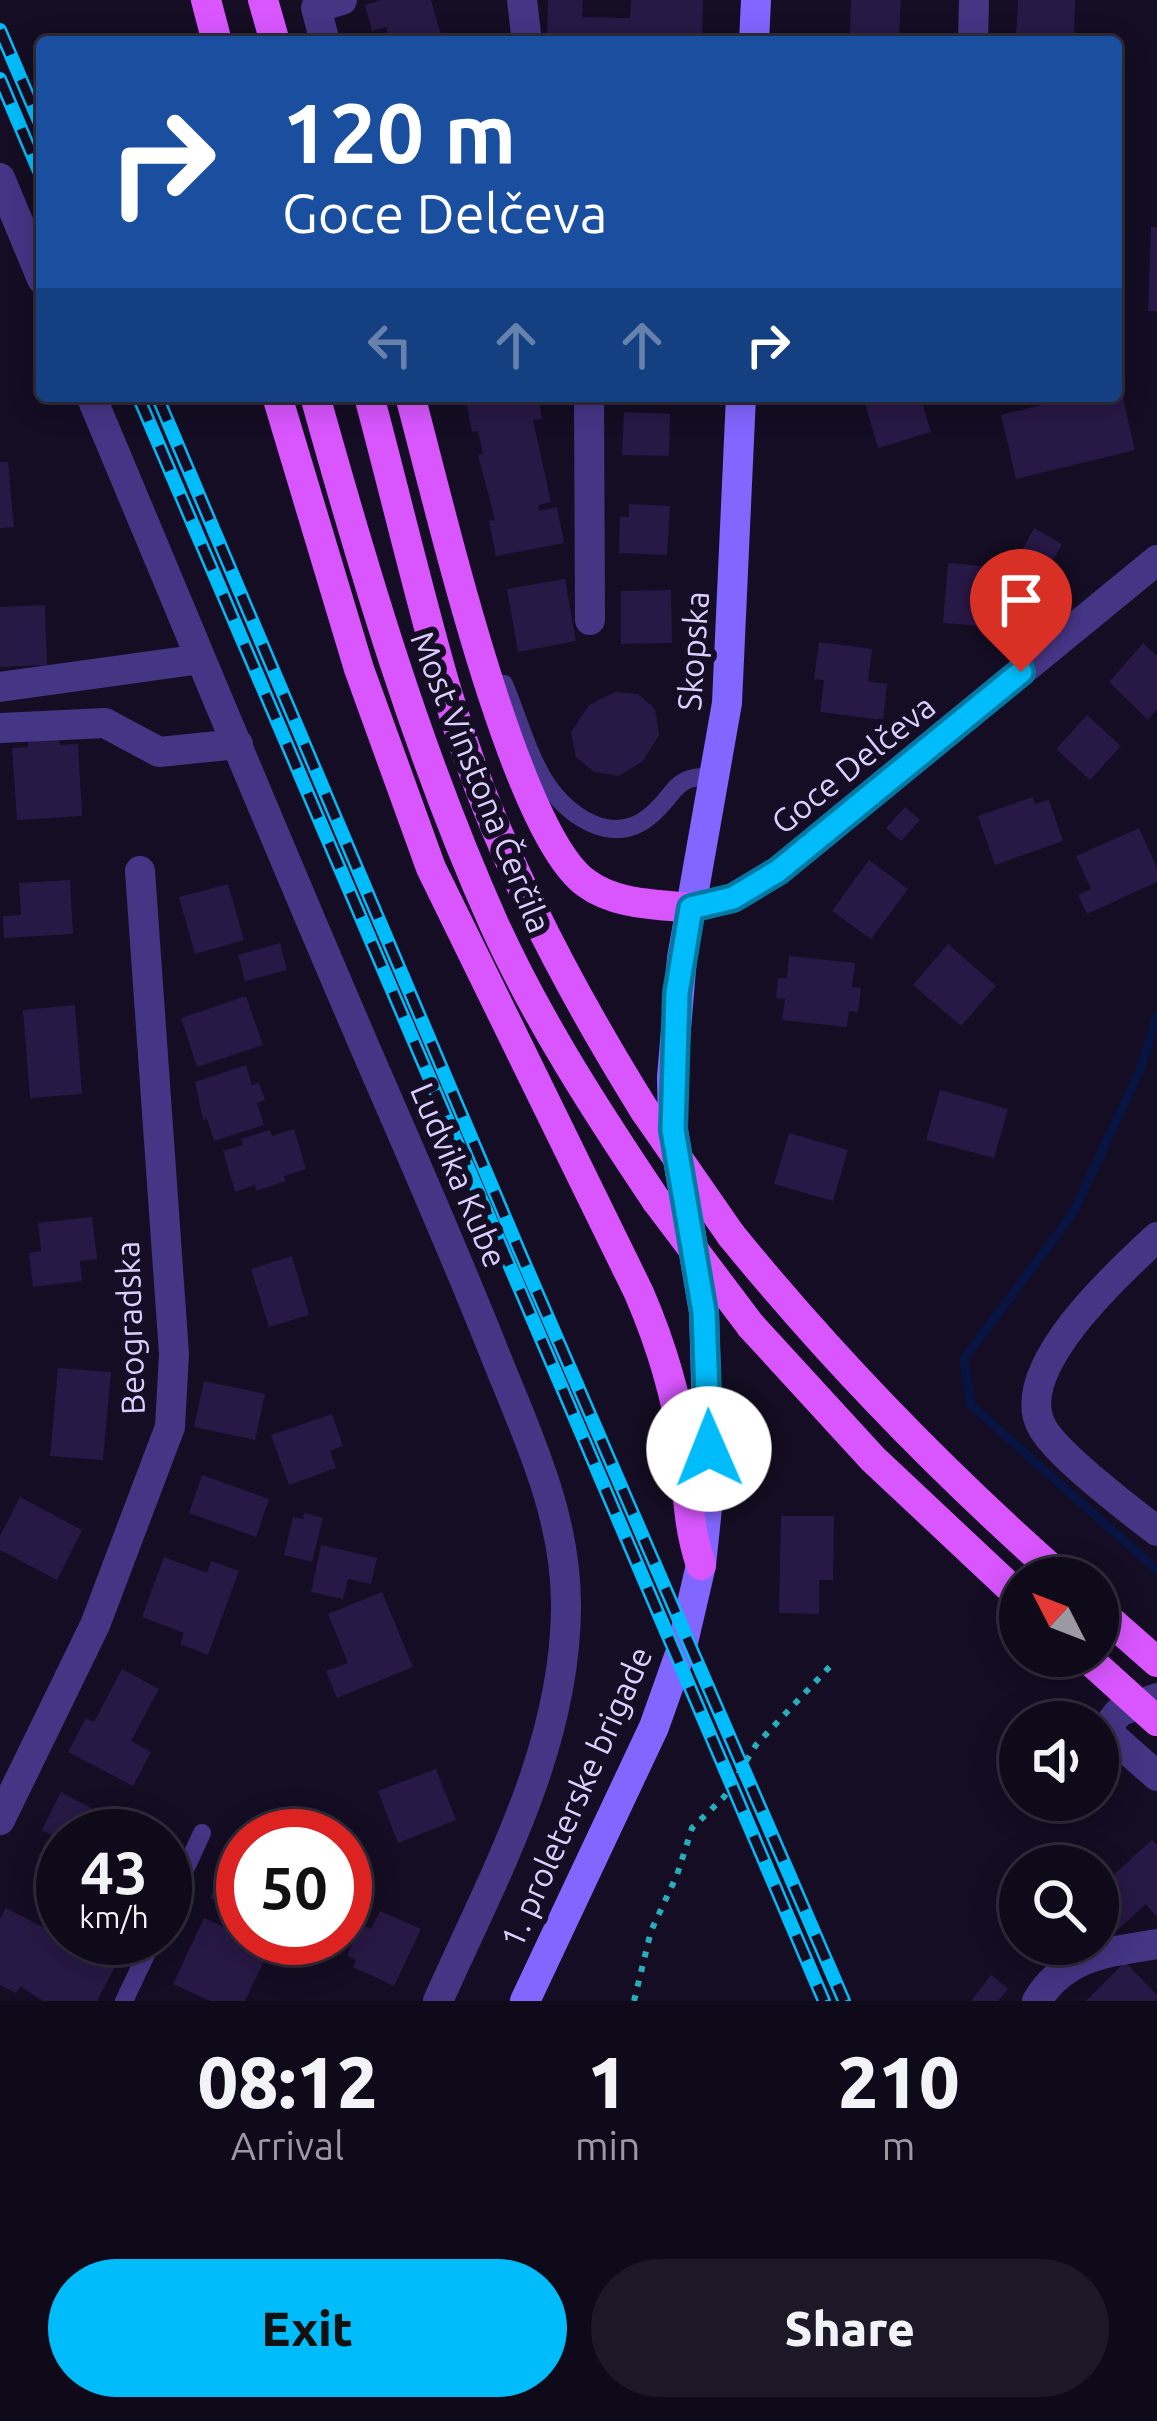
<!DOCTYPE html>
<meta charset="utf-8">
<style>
:root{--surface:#0f0a1a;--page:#1d1827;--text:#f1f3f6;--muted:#9b9aa2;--line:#2f2b39;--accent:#00bcfa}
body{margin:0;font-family:Ubuntu,sans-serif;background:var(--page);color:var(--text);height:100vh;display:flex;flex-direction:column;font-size:45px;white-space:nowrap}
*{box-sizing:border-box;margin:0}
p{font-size:39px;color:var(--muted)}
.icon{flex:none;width:66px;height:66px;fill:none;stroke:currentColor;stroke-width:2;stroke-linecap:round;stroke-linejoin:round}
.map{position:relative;height:2001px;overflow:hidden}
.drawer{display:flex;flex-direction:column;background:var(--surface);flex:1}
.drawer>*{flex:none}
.hud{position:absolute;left:36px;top:36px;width:1086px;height:366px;border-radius:12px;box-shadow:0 6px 30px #0003,0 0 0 3px var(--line);background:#1a4fa0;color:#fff;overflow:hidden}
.needle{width:78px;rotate:312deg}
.controls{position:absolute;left:999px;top:1557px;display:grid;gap:24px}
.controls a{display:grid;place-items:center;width:120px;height:120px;border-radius:50%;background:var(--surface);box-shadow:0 6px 30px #0003,0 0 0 3px var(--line);font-size:60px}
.speed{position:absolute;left:36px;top:1809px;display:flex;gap:24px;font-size:60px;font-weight:700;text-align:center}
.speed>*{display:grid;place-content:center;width:156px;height:156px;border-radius:50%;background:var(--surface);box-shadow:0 6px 30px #0003,0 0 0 3px var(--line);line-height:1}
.speed small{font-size:30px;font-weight:400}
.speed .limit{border:18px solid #d22;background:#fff;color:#111}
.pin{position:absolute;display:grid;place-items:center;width:102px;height:102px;color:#fff;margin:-123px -51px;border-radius:50% 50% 50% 0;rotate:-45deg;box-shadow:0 0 12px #0007}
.pin .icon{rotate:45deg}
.me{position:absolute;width:132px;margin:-66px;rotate:359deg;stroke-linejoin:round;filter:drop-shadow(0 0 9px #0008)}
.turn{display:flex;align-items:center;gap:42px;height:252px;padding:0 48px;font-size:54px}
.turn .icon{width:156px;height:156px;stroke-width:2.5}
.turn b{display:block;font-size:84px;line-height:102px}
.lanes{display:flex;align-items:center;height:114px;padding:0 48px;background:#0003;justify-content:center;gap:60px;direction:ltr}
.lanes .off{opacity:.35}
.eta{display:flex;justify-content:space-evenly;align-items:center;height:204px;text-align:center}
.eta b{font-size:72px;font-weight:800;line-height:84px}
.button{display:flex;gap:24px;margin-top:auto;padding:24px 48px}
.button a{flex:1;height:138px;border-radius:72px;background:var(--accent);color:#111;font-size:48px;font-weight:800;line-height:138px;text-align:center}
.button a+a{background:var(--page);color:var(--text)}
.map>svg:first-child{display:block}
</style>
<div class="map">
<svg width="1157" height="2001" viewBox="0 0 1157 2001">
<rect width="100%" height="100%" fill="#140d23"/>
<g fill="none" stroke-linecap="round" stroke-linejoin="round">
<path stroke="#071442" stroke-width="9" d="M 1157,1016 L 1140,1070 L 1073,1213 L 964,1359 L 971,1405 L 1157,1570"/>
</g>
<path fill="#281845" d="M 381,0 L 431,0 L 443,42 L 390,42 L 386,27 L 372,31 L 365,5 Z
M 548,0 L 583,0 L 582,17 L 630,18 L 631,0 L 703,0 L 702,42 L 547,41 Z
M 851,0 L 901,0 L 899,37 L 850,36 Z
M 1018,0 L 1075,0 L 1074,40 L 1016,38 Z
M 1151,227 L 1157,227 L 1157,311 L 1148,311 Z
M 1120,386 L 1135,450 L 1016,479 L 1001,415 L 1078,396 L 1116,396 L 1116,387 Z
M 465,396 L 538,396 L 542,419 L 533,420 L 551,502 L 539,505 L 539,511 L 557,507 L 564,543 L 496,556 L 489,521 L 495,520 L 478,455 L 483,454 L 478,431 L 472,432 Z
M 863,396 L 920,396 L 931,432 L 878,448 Z
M 624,412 L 670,414 L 669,456 L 622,455 Z
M 0,462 L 8,462 L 14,527 L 0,528 Z
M 629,504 L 670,506 L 667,555 L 619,553 L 620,516 L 629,517 Z
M 1034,528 L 1062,544 L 1042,580 L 1014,565 Z
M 948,563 L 1004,568 L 998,627 L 943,623 Z
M 565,579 L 576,641 L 518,652 L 507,589 Z
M 671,590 L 672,643 L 621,644 L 621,591 Z
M 45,605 L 47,665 L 0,667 L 0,607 Z
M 819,642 L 872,649 L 868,681 L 887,684 L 883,720 L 820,712 L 824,680 L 814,679 Z
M 1143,643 L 1157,656 L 1157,709 L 1148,720 L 1109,682 Z
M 615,692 L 638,694 L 655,709 L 659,735 L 643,761 L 619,776 L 594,772 L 576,757 L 571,732 L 589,705 Z
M 1087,715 L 1121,746 L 1090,780 L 1056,749 Z
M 59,732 L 60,745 L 78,744 L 82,816 L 17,820 L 12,748 L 28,747 L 27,734 Z
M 1033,797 L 1035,804 L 1049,800 L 1063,841 L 995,865 L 978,816 Z
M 905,807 L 920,820 L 901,841 L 886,828 Z
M 1139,828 L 1157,868 L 1157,882 L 1087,914 L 1078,895 L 1091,889 L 1076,856 Z
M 869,860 L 908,889 L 871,939 L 832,911 Z
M 70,880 L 73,934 L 4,938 L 3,916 L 21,915 L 19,883 Z
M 228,884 L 244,940 L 195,954 L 179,897 Z
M 280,943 L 287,970 L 245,981 L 238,955 Z
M 948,944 L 996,986 L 961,1026 L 913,985 Z
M 789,956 L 855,963 L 852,987 L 861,988 L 858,1012 L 849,1011 L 847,1027 L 782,1020 L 785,999 L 776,998 L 778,978 L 787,978 Z
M 246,996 L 263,1045 L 197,1067 L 181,1018 Z
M 75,1005 L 82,1094 L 30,1098 L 23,1010 Z
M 246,1065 L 252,1085 L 259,1083 L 265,1100 L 257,1103 L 264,1125 L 214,1141 L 207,1119 L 203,1120 L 195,1082 Z
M 940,1090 L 1008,1109 L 994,1158 L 926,1140 Z
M 294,1129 L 306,1169 L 284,1176 L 286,1181 L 256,1191 L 255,1185 L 235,1192 L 223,1151 L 243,1145 L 241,1139 L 270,1130 L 272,1136 Z
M 789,1133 L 848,1150 L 833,1201 L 774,1184 Z
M 92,1217 L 97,1259 L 80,1261 L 82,1281 L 33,1287 L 29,1253 L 41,1251 L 38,1223 Z
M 292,1256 L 309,1315 L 269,1327 L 251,1269 Z
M 58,1368 L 111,1372 L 103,1460 L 50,1456 Z
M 204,1381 L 265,1394 L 255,1440 L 194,1427 Z
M 332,1414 L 343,1446 L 330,1451 L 336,1468 L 289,1485 L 271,1435 Z
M 202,1475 L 269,1499 L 256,1537 L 189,1513 Z
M 20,1497 L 82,1530 L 57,1580 L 0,1550 L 0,1536 Z
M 304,1513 L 323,1518 L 312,1562 L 284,1555 L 293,1517 L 303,1519 Z
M 781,1516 L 834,1516 L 833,1580 L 819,1580 L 819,1614 L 779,1613 Z
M 321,1545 L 377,1558 L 371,1584 L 348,1579 L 343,1599 L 311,1592 Z
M 164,1557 L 207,1573 L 211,1561 L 239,1571 L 208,1655 L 180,1644 L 184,1633 L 142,1617 Z
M 382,1592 L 413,1667 L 337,1698 L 326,1671 L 348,1663 L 328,1614 Z
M 122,1669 L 159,1689 L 131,1741 L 151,1752 L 133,1786 L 68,1752 L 86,1718 L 94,1722 Z
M 436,1769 L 456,1820 L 398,1843 L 378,1791 Z
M 61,1792 L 110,1818 L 101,1836 L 63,1836 L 63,1841 L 42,1830 Z
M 243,1826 L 243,1914 L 210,1898 Z
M 1152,1840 L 1157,1845 L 1157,1917 L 1146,1904 L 1098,1948 L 1098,1889 Z
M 6,1908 L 116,1965 L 97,2001 L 43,2001 L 20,1986 L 16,1993 L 0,1985 L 0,1919 Z
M 380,1911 L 421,1929 L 394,1986 L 353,1967 L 356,1960 L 347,1956 L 361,1924 L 371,1929 Z
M 204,1918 L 270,1948 L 245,2001 L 210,2001 L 173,1984 Z
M 1125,1962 L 1157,1995 L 1157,2001 L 1086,2001 Z
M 991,1975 L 1008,1989 L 998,2001 L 971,2001 Z"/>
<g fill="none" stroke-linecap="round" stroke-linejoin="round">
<path stroke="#28adba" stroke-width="6" stroke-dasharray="6 9" stroke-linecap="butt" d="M 634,2001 L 651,1931 L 677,1875 L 692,1828 L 724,1797 L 756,1745 L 834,1662"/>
<path stroke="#443585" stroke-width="18" d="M 496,683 L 504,684 C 518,716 528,757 548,786 C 572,819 614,846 650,816 C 678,793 672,774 716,777
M 165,1913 L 202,1833
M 124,2001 L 154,1938"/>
<path stroke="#443585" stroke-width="30" d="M 522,0 L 527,42
M 325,42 L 316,8 L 342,0
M 973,42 L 974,0
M 0,178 L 42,279
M 91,396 C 186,622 279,849 376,1073 C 417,1167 458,1261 496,1357 C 529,1439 567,1518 566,1608 C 565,1749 494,1875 438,2001
M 589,396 L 590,620
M 0,687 L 201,659
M 0,728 L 105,723 L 159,752 L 238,744
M 691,908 L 733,898 L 778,871 L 1157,560
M 1157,1237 C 1119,1272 1013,1368 1041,1425 C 1053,1452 1131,1511 1157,1531
M 1157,1698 L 1119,1712 L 1108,1726 L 1114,1738 L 1157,1776
M 0,1820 L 95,1625 L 170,1427 L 174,1354 L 140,871
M 1037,2001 C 1064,1955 1109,1952 1157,1944"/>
<path stroke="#8166ff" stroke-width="30" d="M 754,42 L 756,0
M 525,2001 L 654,1727 L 681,1651 L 701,1565 L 709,1489 L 704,1312 L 673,1130 L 672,1077 L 682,958 L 727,703 L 741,396"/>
<path stroke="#d956ff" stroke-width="30" d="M 206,0 L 217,42
M 263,0 L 275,42
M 277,396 L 359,669 L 431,868 L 639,1293 C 660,1342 676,1392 683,1445 C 688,1486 687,1525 701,1565
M 315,396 C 365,575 418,754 494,924 C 538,1021 597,1112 656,1200
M 369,396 C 395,493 418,592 446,689 C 490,839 563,979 645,1111
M 410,396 C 437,494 513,831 586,883 C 616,905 655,904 691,908
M 731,1235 C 832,1359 942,1472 1062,1578
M 751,1326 L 873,1459 L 1020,1597
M 1098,1610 L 1157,1662"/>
<g stroke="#00bcfa" stroke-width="14">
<path id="rail" d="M 0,30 L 42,128
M 0,79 L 42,178
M 138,396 L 824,2001
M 157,396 L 521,1255 L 844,2001"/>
</g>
<use href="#rail" stroke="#140d23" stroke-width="9" stroke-dasharray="27" stroke-linecap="butt"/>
<path stroke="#d956ff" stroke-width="30" d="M 645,1111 L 731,1235
M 656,1200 L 751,1326
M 1085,1656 L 1157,1721"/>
</g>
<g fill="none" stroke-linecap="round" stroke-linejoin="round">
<g stroke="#007aa2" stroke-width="30">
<path id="route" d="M 709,1449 L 704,1312 L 673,1130 L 677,993 L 691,908 L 733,898 L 778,871 L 1021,672"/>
</g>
<use href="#route" stroke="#00bcfa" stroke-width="21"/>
</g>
<g text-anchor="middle" stroke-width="12" stroke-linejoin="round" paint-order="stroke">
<g font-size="33" fill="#dccfff" stroke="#140d23">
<text transform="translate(693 651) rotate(-86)" y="12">Skopska</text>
<text transform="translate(853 764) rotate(-39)" y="12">Goce Delčeva</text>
<text transform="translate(481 782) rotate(68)" y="12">Most Vinstona Čerčila</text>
<text transform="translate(459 1175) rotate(67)" y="12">Ludvika Kube</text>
<text transform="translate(130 1328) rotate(-92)" y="12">Beogradska</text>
<text transform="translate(576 1797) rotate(-66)" y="12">1. proleterske brigade</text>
</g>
</g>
</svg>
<div class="controls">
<a><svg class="needle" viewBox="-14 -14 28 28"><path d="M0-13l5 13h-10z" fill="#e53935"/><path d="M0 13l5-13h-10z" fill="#9b9aa2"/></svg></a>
<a><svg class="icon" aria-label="sound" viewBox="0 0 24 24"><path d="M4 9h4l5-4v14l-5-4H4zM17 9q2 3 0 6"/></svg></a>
<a><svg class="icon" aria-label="search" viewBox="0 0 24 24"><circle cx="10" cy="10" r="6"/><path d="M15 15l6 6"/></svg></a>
</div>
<div class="speed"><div>43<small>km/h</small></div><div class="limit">50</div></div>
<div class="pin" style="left:1021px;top:672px;background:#d93025"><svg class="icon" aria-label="arrive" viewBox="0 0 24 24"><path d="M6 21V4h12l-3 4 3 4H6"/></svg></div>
<svg class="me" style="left:709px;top:1449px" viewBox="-20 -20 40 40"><circle r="19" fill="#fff"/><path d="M0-13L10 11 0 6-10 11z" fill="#00bcfa"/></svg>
<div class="hud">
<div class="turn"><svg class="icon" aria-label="right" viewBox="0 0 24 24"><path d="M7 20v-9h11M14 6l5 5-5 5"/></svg><div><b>120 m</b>Goce Delčeva</div></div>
<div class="lanes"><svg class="icon off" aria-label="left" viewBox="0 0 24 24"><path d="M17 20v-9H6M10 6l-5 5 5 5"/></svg><svg class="icon off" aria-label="ahead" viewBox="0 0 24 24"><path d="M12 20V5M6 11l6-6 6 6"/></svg><svg class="icon off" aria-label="ahead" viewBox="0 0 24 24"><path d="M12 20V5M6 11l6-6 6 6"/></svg><svg class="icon" aria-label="right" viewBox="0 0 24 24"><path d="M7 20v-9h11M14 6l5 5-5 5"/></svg></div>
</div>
</div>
<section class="drawer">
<div class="eta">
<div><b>08:12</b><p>Arrival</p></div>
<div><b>1</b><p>min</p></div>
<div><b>210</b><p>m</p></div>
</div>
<div class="button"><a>Exit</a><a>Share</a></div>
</section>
